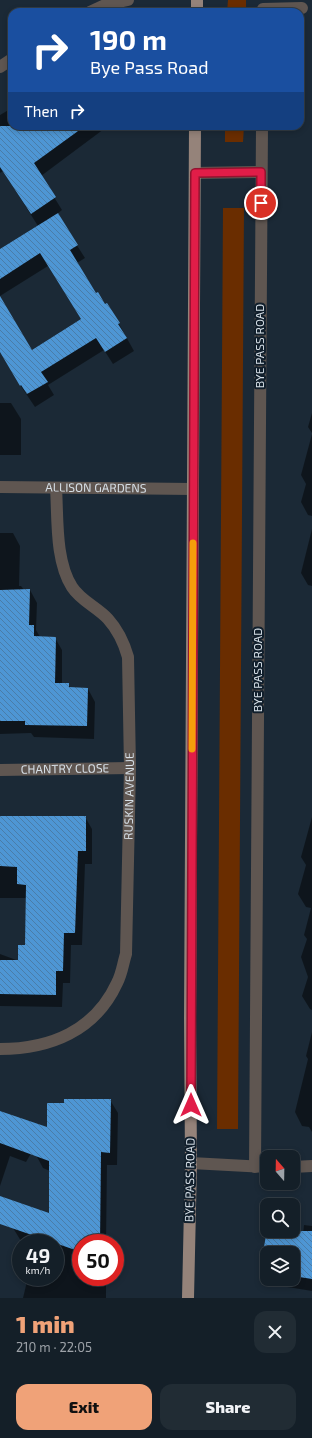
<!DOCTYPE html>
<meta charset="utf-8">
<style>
:root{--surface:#141f28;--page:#212c34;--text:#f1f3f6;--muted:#9da2a8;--line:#333d45;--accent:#f0a278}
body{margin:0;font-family:"Exo 2",sans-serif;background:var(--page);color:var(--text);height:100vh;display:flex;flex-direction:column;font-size:15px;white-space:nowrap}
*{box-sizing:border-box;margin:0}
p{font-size:13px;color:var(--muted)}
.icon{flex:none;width:22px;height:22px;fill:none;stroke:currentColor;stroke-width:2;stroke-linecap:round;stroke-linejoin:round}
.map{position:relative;height:1298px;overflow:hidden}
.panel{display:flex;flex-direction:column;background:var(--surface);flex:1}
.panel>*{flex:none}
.hud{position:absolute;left:8px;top:8px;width:296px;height:122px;border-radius:12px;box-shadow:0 2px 6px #0003,0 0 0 1px var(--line);background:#1a4fa0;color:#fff;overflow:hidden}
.needle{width:26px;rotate:340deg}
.buttons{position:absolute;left:260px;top:1150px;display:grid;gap:8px}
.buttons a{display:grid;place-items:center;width:40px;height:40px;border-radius:8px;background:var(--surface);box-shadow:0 2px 6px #0003,0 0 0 1px var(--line);font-size:20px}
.speed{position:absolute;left:12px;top:1234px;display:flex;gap:8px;font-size:20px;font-weight:700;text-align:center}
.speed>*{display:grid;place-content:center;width:52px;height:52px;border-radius:50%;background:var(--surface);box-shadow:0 2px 6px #0003,0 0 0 1px var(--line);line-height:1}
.speed small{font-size:10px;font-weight:400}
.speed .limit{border:6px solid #d22;background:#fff;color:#111}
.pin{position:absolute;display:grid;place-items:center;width:34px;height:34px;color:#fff;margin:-17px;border:2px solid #fff;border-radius:50%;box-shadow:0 1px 4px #0007}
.me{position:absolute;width:44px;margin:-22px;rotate:0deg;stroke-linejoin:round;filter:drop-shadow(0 0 3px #0008)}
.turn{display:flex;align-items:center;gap:14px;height:84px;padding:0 16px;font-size:18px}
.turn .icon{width:52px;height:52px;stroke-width:2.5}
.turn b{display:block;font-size:28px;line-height:34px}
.then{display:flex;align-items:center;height:38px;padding:0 16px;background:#0003;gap:8px;font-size:15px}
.round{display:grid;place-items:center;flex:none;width:42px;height:42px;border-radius:12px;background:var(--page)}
.summary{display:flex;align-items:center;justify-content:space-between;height:68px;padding:0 16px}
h1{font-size:24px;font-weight:800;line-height:30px;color:var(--accent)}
.action{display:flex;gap:8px;margin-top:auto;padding:8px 16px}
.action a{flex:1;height:46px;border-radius:12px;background:var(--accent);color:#111;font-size:16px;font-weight:800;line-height:46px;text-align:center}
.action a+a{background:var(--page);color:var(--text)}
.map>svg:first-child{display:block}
</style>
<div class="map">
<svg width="312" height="1298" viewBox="0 0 312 1298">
<defs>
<pattern id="building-back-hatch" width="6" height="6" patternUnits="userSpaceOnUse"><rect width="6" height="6" fill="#4e96d4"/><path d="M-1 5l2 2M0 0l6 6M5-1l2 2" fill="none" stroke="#4a7da9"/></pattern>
</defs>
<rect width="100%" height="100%" fill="#1b2936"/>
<path fill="#6a2d00" d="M 228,0 L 246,0 L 246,12 L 227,12 Z
M 225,126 L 244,126 L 243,142 L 225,142 Z
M 223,208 L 244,208 L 238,1129 L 217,1129 Z"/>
<path fill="#0007" fill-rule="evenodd" d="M 12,108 L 12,126 L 108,126 L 41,176 L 62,210 L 57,214 L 85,258 L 77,263 L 96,294 L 119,324 L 134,351 L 113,364 L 104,350 L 48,385 L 54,395 L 35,407 L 16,379 L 0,349 L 0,297 L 32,351 L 82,320 L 48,266 L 0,296 L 0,251 L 38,226 L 3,171 L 0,173 L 0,115 Z
M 0,403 L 11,403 L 21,419 L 21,455 L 0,455 Z
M 312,413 L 312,433 L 308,427 Z
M 312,434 L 312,516 L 308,515 L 301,502 L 306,484 L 301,475 Z
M 312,529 L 312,586 L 308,585 L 301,573 Z
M 0,533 L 13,533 L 20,546 L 19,586 L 21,586 L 24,590 L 30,590 L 37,603 L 36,630 L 40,637 L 55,638 L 62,650 L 62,684 L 68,684 L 71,689 L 88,689 L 95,702 L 94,739 L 34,737 L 31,733 L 0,734 Z
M 0,817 L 85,817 L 92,829 L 92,864 L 85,864 L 82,945 L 71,945 L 70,983 L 63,983 L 62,1007 L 0,1006 L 0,954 L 19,961 L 26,946 L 27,898 L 0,898 Z
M 312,817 L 312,1010 L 310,1009 L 302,996 L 308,977 L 301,957 L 307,939 L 304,935 L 311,908 L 306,907 L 298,894 L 306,865 L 301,857 Z
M 312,1032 L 312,1132 L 309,1127 L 302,1126 L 295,1112 L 308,1059 L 306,1056 Z
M 110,1100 L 118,1113 L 117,1165 L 107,1165 L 106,1243 L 81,1243 L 81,1277 L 106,1277 L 106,1298 L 23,1298 L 28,1277 L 55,1277 L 55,1243 L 27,1243 L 21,1241 L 13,1228 L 50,1215 L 50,1171 L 43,1168 L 36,1155 L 40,1138 L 26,1162 L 10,1156 L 0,1186 L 0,1112 L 48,1128 Z
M 304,1225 L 312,1226 L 312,1291 L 269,1284 L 261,1271 L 267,1236 L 286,1239 L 303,1234 ZM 267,1253 L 293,1253 L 293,1279 L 267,1279 Z"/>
<path fill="url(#building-back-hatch)" d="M 0,126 L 85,126 L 34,163 L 56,197 L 31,214 L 0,167 Z
M 58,213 L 78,245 L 70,250 L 96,293 L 98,292 L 105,304 L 107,303 L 120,323 L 118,324 L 127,338 L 105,352 L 96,338 L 41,372 L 48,382 L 27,394 L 21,385 L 20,386 L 0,352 L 0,296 L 32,350 L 81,319 L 40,253 L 0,279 L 0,249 Z
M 30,589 L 29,625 L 34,625 L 34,636 L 56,637 L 55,683 L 69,683 L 69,687 L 88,688 L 87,726 L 25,725 L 25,721 L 0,721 L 0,590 Z
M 0,816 L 86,816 L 86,851 L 78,851 L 75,933 L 64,933 L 63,971 L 56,971 L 56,995 L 0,994 L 0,960 L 18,960 L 18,945 L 25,945 L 26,885 L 17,884 L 17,867 L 0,866 Z
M 64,1099 L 111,1099 L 110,1153 L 101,1152 L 100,1243 L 81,1243 L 81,1252 L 0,1224 L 0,1196 L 49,1213 L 49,1161 L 0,1143 L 0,1111 L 47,1127 L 47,1103 L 64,1103 Z
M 286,1231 L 312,1231 L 312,1279 L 293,1276 L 293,1253 L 267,1253 L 267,1272 L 260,1271 L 266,1235 L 285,1238 Z"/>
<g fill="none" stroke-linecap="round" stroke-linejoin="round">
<g stroke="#5f5651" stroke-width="12">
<path d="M 263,9 L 302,8"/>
<path d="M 90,12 L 105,5 L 128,0"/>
<path d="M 0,67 L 12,59"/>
<path d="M 195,173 L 261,172"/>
<path id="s1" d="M 0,487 L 193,489"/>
<path id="s2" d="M 0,770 L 130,768"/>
<path id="s3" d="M 0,1049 C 50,1049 95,1031 117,983 C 122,974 123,963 126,954 L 130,768 L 128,657 C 124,643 118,630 108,619 C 97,607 81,601 72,587 C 55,560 58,518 56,488"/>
<path d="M 191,1163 L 267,1167"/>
<path d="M 255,1167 L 262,126"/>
<path d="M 293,1167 L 312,1166"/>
</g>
<path stroke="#95837a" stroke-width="12" d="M 197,12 L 197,0
M 188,1298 L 191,1163 L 190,1018 L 195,126"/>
</g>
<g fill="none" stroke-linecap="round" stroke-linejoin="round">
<g stroke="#92132f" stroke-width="10">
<path id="route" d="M 191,1105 L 195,173 L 261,172 L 261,203"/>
</g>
<use href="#route" stroke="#e11d48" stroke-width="7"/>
<path stroke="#f59e0b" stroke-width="7" d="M 192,749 L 193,543"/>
</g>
<g text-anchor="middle" stroke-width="4" stroke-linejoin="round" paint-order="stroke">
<g font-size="12" fill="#d6dfe7" stroke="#111f2c">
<text transform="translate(260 346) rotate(-90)" y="4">BYE PASS ROAD</text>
<text dy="4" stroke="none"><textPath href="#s1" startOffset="96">ALLISON GARDENS</textPath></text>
<text transform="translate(258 670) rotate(-90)" y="4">BYE PASS ROAD</text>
<text dy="4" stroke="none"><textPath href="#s2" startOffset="65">CHANTRY CLOSE</textPath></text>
<text dy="4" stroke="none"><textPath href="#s3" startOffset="331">RUSKIN AVENUE</textPath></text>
<text transform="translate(190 1180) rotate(-89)" y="4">BYE PASS ROAD</text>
</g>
</g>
</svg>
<div class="buttons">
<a><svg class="needle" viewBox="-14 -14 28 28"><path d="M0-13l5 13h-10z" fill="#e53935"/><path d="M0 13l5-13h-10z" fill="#9da2a8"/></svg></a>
<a><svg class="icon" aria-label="search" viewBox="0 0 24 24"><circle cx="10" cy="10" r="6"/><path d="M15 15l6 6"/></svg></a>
<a><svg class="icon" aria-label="layers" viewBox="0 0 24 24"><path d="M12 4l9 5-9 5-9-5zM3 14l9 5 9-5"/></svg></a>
</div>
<div class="speed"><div>49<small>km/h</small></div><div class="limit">50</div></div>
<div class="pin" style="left:261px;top:203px;background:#d93025"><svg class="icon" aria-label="arrive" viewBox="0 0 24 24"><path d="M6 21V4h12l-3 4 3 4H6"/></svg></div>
<svg class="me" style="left:191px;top:1105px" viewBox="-20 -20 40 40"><path d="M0-17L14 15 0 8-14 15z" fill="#e11d48" stroke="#fff" stroke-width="4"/></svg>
<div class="hud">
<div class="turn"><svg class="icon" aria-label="right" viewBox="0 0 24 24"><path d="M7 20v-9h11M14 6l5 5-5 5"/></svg><div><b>190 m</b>Bye Pass Road</div></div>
<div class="then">Then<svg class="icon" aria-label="right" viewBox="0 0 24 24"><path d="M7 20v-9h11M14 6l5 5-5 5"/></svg></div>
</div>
</div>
<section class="panel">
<div class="summary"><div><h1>1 min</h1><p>210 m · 22:05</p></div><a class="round"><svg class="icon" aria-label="close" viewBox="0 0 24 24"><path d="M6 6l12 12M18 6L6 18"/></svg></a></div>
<div class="action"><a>Exit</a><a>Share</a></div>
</section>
